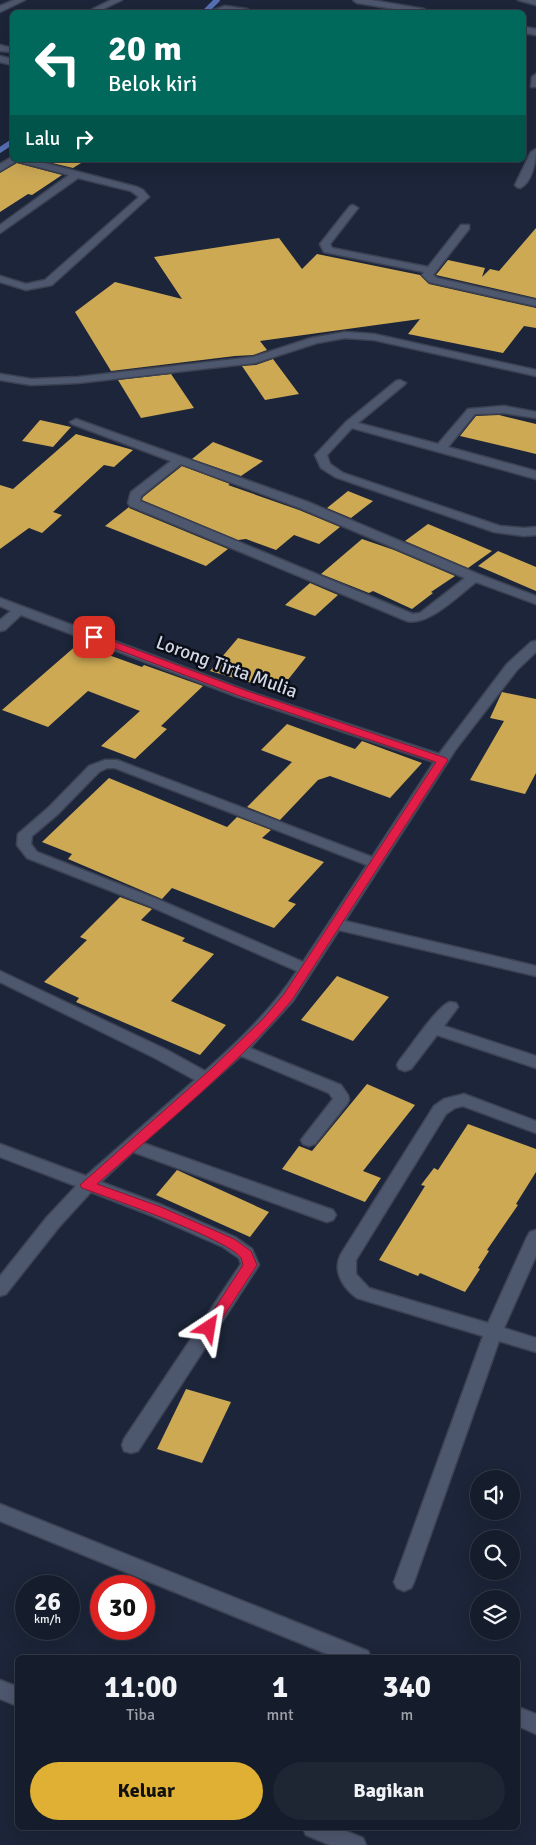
<!DOCTYPE html>
<html lang="id">
<style>
:root{--surface:#151c2b;--page:#1e2533;--text:#f1f3f6;--muted:#9da1a9;--line:#343a47;--accent:#e0b034}
body{margin:0;font-family:Signika,sans-serif;background:var(--page);color:var(--text);height:100vh;display:flex;flex-direction:column;font-size:19px;white-space:nowrap}
*{box-sizing:border-box;margin:0}
p{font-size:16px;color:var(--muted)}
.icon{flex:none;width:28px;height:28px;fill:none;stroke:currentColor;stroke-width:2;stroke-linecap:round;stroke-linejoin:round}
.map{position:relative;flex:1;overflow:hidden}
.side{position:absolute;left:15px;top:1655px;width:505px;height:175px;display:flex;flex-direction:column;background:var(--surface);border-radius:8px;box-shadow:0 5px 20px #0002,0 0 0 1px var(--line)}
.side>*{flex:none}
.hud{position:absolute;left:10px;top:10px;width:516px;height:152px;border-radius:8px;box-shadow:0 5px 20px #0002,0 0 0 1px var(--line);background:#00695c;color:#fff;overflow:hidden}
.controls{position:absolute;left:470px;top:1470px;display:grid;gap:10px}
.controls a{display:grid;place-items:center;width:50px;height:50px;border-radius:50%;background:var(--surface);box-shadow:0 5px 20px #0002,0 0 0 1px var(--line);font-size:25px}
.speed{position:absolute;left:15px;top:1575px;display:flex;gap:10px;font-size:25px;font-weight:700;text-align:center}
.speed>*{display:grid;place-content:center;width:65px;height:65px;border-radius:50%;background:var(--surface);box-shadow:0 5px 20px #0002,0 0 0 1px var(--line);line-height:1}
.speed small{font-size:12px;font-weight:400}
.speed .limit{border:8px solid #d22;background:#fff;color:#111}
.pin{position:absolute;display:grid;place-items:center;width:42px;height:42px;color:#fff;margin:-21px;border-radius:10px;box-shadow:0 2px 8px #0006}
.me{position:absolute;width:55px;margin:-28px;rotate:33deg;stroke-linejoin:round;filter:drop-shadow(0 0 4px #0008)}
.turn{display:flex;align-items:center;gap:18px;height:105px;padding:0 15px;font-size:22px}
.turn .icon{width:65px;height:65px;stroke-width:2.5}
.turn b{display:block;font-size:35px;line-height:42px}
.then{display:flex;align-items:center;height:48px;padding:0 15px;background:#0003;gap:10px;font-size:19px}
.eta{display:flex;justify-content:space-evenly;align-items:center;height:85px;text-align:center}
.eta b{font-size:30px;font-weight:800;line-height:35px}
.action{display:flex;gap:10px;margin-top:auto;padding:10px 15px}
.action a{flex:1;height:58px;border-radius:30px;background:var(--accent);color:#111;font-size:20px;font-weight:800;line-height:58px;text-align:center}
.action a+a{background:var(--page);color:var(--text)}
.map>svg:first-child{display:block}
</style>
<div class="map">
<svg width="536" height="1845" viewBox="0 0 536 1845">
<rect width="100%" height="100%" fill="#1c2539"/>
<g fill="none" stroke-linecap="round" stroke-linejoin="round">
<path stroke="#5770b5" stroke-width="5.5" d="M 205,12 L 217,0
M 0,150 L 12,142"/>
</g>
<path fill="#cda954" d="M 40,160 L 86,160 L 73,168 Z
M 17,163 L 62,175 L 32,195 L 28,194 L 0,212 L 0,173 Z
M 536,228 L 536,298 L 436,275 L 448,260 L 485,268 L 482,277 L 490,269 L 499,271 Z
M 279,238 L 302,269 L 317,254 L 420,275 L 429,284 L 536,308 L 536,328 L 524,326 L 503,353 L 408,334 L 420,319 L 260,341 L 267,350 L 253,355 L 235,356 L 111,371 L 75,312 L 115,282 L 182,299 L 154,257 Z
M 273,359 L 299,394 L 265,400 L 242,366 L 256,365 Z
M 171,374 L 194,408 L 141,418 L 118,380 Z
M 499,415 L 536,424 L 536,454 L 460,436 L 476,416 Z
M 40,420 L 71,427 L 53,447 L 22,441 Z
M 76,434 L 133,450 L 114,467 L 104,465 L 53,512 L 62,515 L 42,533 L 29,528 L 0,549 L 0,485 L 13,489 Z
M 213,442 L 263,461 L 241,476 L 192,459 Z
M 182,466 L 230,484 L 228,485 L 299,510 L 340,527 L 319,544 L 294,535 L 276,550 L 246,539 L 238,540 L 142,500 L 143,497 Z
M 348,491 L 373,501 L 351,518 L 327,508 Z
M 129,507 L 129,508 L 228,549 L 206,566 L 105,526 Z
M 428,524 L 464,539 L 492,551 L 468,568 L 405,541 Z
M 362,539 L 394,550 L 455,576 L 431,592 L 433,593 L 412,609 L 373,591 L 369,593 L 321,574 Z
M 498,551 L 536,567 L 536,591 L 478,566 Z
M 310,583 L 338,595 L 315,616 L 285,605 Z
M 238,638 L 306,657 L 279,691 L 210,671 Z
M 78,644 L 142,667 L 144,665 L 203,686 L 161,726 L 167,729 L 135,759 L 101,746 L 140,711 L 88,691 L 48,727 L 2,710 Z
M 502,692 L 536,699 L 536,773 L 525,794 L 470,780 L 504,721 L 490,718 Z
M 287,724 L 355,749 L 362,741 L 422,763 L 390,798 L 330,776 L 318,780 L 280,820 L 247,807 L 292,762 L 261,750 Z
M 109,778 L 227,827 L 237,817 L 271,830 L 262,838 L 324,862 L 288,901 L 296,904 L 274,928 L 172,888 L 162,899 L 68,859 L 72,854 L 42,842 Z
M 120,897 L 152,909 L 141,920 L 185,938 L 182,941 L 214,954 L 171,1001 L 226,1025 L 200,1055 L 76,1002 L 79,998 L 44,982 L 87,940 L 80,937 Z
M 337,976 L 389,997 L 353,1041 L 301,1020 Z
M 367,1084 L 415,1105 L 363,1171 L 381,1178 L 365,1202 L 282,1169 L 299,1146 L 312,1151 Z
M 468,1124 L 536,1149 L 536,1172 L 516,1204 L 518,1205 L 487,1250 L 489,1251 L 478,1268 L 480,1269 L 465,1292 L 420,1273 L 418,1276 L 379,1260 L 425,1186 L 421,1185 L 434,1168 L 438,1170 Z
M 177,1170 L 269,1212 L 250,1237 L 156,1195 Z
M 186,1389 L 231,1402 L 202,1463 L 157,1449 Z"/>
<g fill="none" stroke-linecap="round" stroke-linejoin="round">
<g stroke="#3c4253" stroke-width="3">
<path id="street" d="M 14,0 L 25,0 L 0,12 L 0,6 Z
M 111,0 L 122,0 L 97,12 L 87,12 Z
M 353,0 L 371,0 L 424,9 L 428,12 L 413,12 L 357,3 Z
M 518,0 L 536,0 L 536,5 Z
M 225,6 L 247,9 L 251,12 L 208,12 Z
M 524,27 L 536,29 L 536,35 L 524,33 Z
M 0,45 L 12,48 L 12,52 L 0,51 Z
M 0,56 L 12,59 L 12,65 L 0,62 Z
M 536,74 L 536,87 L 531,87 L 532,77 Z
M 536,149 C 536,161 532,183 520,188 L 517,187 L 515,185 L 531,152 Z
M 12,157 L 12,160 L 17,160 L 15,162 L 0,171 L 0,164 Z
M 17,160 L 33,160 L 137,187 L 143,190 L 149,197 L 52,285 L 26,290 L 0,282 L 0,276 L 26,284 L 45,280 L 139,197 L 131,191 L 78,178 L 0,233 L 0,225 L 69,175 L 19,162 Z
M 353,205 L 358,208 L 330,244 L 332,248 L 428,267 L 461,225 L 469,225 L 469,229 L 433,275 L 437,278 L 536,300 L 536,306 L 429,282 L 422,275 L 424,272 L 324,252 L 320,244 L 350,206 Z
M 345,332 L 374,334 L 536,370 L 536,376 L 374,340 L 345,338 L 317,343 L 255,363 L 78,383 L 31,385 L 0,380 L 0,374 L 31,379 L 78,377 L 253,357 L 311,338 Z
M 400,380 L 406,383 L 404,385 L 358,423 L 438,444 L 468,409 L 504,406 L 536,412 L 536,418 L 504,413 L 475,414 L 448,447 L 536,471 L 536,479 L 352,428 L 327,455 L 330,464 L 343,473 L 500,526 L 524,528 L 536,527 L 536,535 L 524,536 L 494,532 L 335,477 L 321,468 L 315,455 L 317,453 L 346,422 L 396,381 Z
M 76,419 L 308,502 L 478,574 L 536,596 L 536,604 L 476,582 C 459,595 429,626 407,621 L 130,506 L 128,503 L 131,492 L 171,461 L 72,424 L 70,422 ZM 181,464 L 300,508 L 465,578 L 420,613 L 413,614 L 140,501 L 141,496 Z
M 0,598 L 248,691 L 439,754 L 507,664 L 531,642 L 536,641 L 536,652 L 517,670 L 456,749 L 345,921 L 536,966 L 536,976 L 339,930 L 293,1001 L 250,1048 L 341,1085 L 348,1095 L 349,1100 L 347,1104 L 315,1144 L 309,1146 L 303,1144 L 301,1140 L 333,1099 L 329,1093 L 241,1056 L 143,1143 L 333,1210 L 336,1215 L 333,1220 L 327,1222 L 321,1220 L 133,1152 L 101,1182 L 162,1205 L 235,1237 L 252,1249 L 259,1265 L 138,1451 L 131,1453 L 124,1451 L 122,1445 L 124,1439 L 241,1264 L 239,1258 L 223,1247 L 150,1215 L 91,1192 L 59,1227 L 6,1294 L 0,1296 L 0,1276 L 47,1217 L 76,1186 L 0,1157 L 0,1144 L 86,1176 L 195,1080 L 155,1058 L 0,982 L 0,971 L 167,1050 L 205,1071 C 239,1041 272,1009 297,971 L 147,905 L 27,858 L 17,845 L 18,834 L 48,808 L 89,766 L 105,760 L 117,760 L 372,857 L 434,762 L 238,697 L 21,615 L 5,630 L 0,631 L 0,620 L 11,611 L 0,606 ZM 107,768 L 115,768 L 367,865 L 303,962 L 157,899 L 37,852 L 31,844 L 32,836 L 58,814 L 99,772 Z
M 450,1002 L 456,1003 L 458,1007 L 444,1026 L 536,1056 L 536,1068 L 437,1035 L 411,1069 L 405,1071 L 399,1069 L 397,1065 L 399,1061 C 409,1049 438,1005 450,1002 Z
M 464,1094 L 536,1121 L 536,1133 L 463,1106 L 455,1108 L 446,1114 L 356,1260 L 356,1274 L 369,1288 L 488,1323 L 527,1237 L 530,1232 L 536,1230 L 536,1256 L 504,1328 L 536,1338 L 536,1352 L 499,1341 L 414,1582 L 411,1588 L 404,1591 L 397,1588 L 394,1582 L 483,1336 L 357,1298 C 343,1288 332,1271 341,1254 L 434,1106 L 444,1099 Z
M 0,1504 L 368,1651 L 371,1658 L 337,1658 L 0,1521 Z
M 0,1680 L 18,1687 L 18,1706 L 0,1699 Z
M 518,1707 L 536,1714 L 536,1734 L 518,1726 Z
M 303,1828 L 338,1828 L 363,1838 L 366,1845 L 330,1845 L 306,1835 Z"/>
</g>
<use href="#street" fill="#4d576e" fill-rule="evenodd"/>
</g>
<path fill="#e11d48" stroke="#92132f" d="M 94,634 L 247,691 L 446,758 L 448,760 L 292,1000 C 235,1068 163,1125 97,1184 L 161,1207 L 234,1239 L 251,1251 L 257,1265 L 214,1331 L 209,1333 L 204,1331 L 202,1328 L 243,1265 C 242,1262 242,1260 241,1258 C 229,1239 109,1198 82,1188 L 80,1185 L 211,1069 L 263,1019 L 284,994 L 436,762 L 240,696 L 90,639 L 89,637 Z"/>
<g text-anchor="middle" stroke-width="5" stroke-linejoin="round" paint-order="stroke">
<g font-size="19" fill="#d2d7e5" stroke="#0a0e17">
<text transform="translate(227 666) rotate(20)" y="7">Lorong Tirta Mulia</text>
</g>
</g>
</svg>
<div class="controls">
<a><svg class="icon" aria-label="sound" viewBox="0 0 24 24"><path d="M4 9h4l5-4v14l-5-4H4zM17 9q2 3 0 6"/></svg></a>
<a><svg class="icon" aria-label="search" viewBox="0 0 24 24"><circle cx="10" cy="10" r="6"/><path d="M15 15l6 6"/></svg></a>
<a><svg class="icon" aria-label="layers" viewBox="0 0 24 24"><path d="M12 4l9 5-9 5-9-5zM3 14l9 5 9-5"/></svg></a>
</div>
<div class="speed"><div>26<small>km/h</small></div><div class="limit">30</div></div>
<div class="pin" style="left:94px;top:637px;background:#d93025"><svg class="icon" aria-label="arrive" viewBox="0 0 24 24"><path d="M6 21V4h12l-3 4 3 4H6"/></svg></div>
<svg class="me" style="left:209px;top:1328px" viewBox="-20 -20 40 40"><path d="M0-17L14 15 0 8-14 15z" fill="#e11d48" stroke="#fff" stroke-width="4"/></svg>
<div class="hud">
<div class="turn"><svg class="icon" aria-label="left" viewBox="0 0 24 24"><path d="M17 20v-9H6M10 6l-5 5 5 5"/></svg><div><b>20 m</b>Belok kiri</div></div>
<div class="then">Lalu<svg class="icon" aria-label="right" viewBox="0 0 24 24"><path d="M7 20v-9h11M14 6l5 5-5 5"/></svg></div>
</div>
<section class="side">
<div class="eta">
<div><b>11:00</b><p>Tiba</p></div>
<div><b>1</b><p>mnt</p></div>
<div><b>340</b><p>m</p></div>
</div>
<div class="action"><a>Keluar</a><a>Bagikan</a></div>
</section>
</div>
